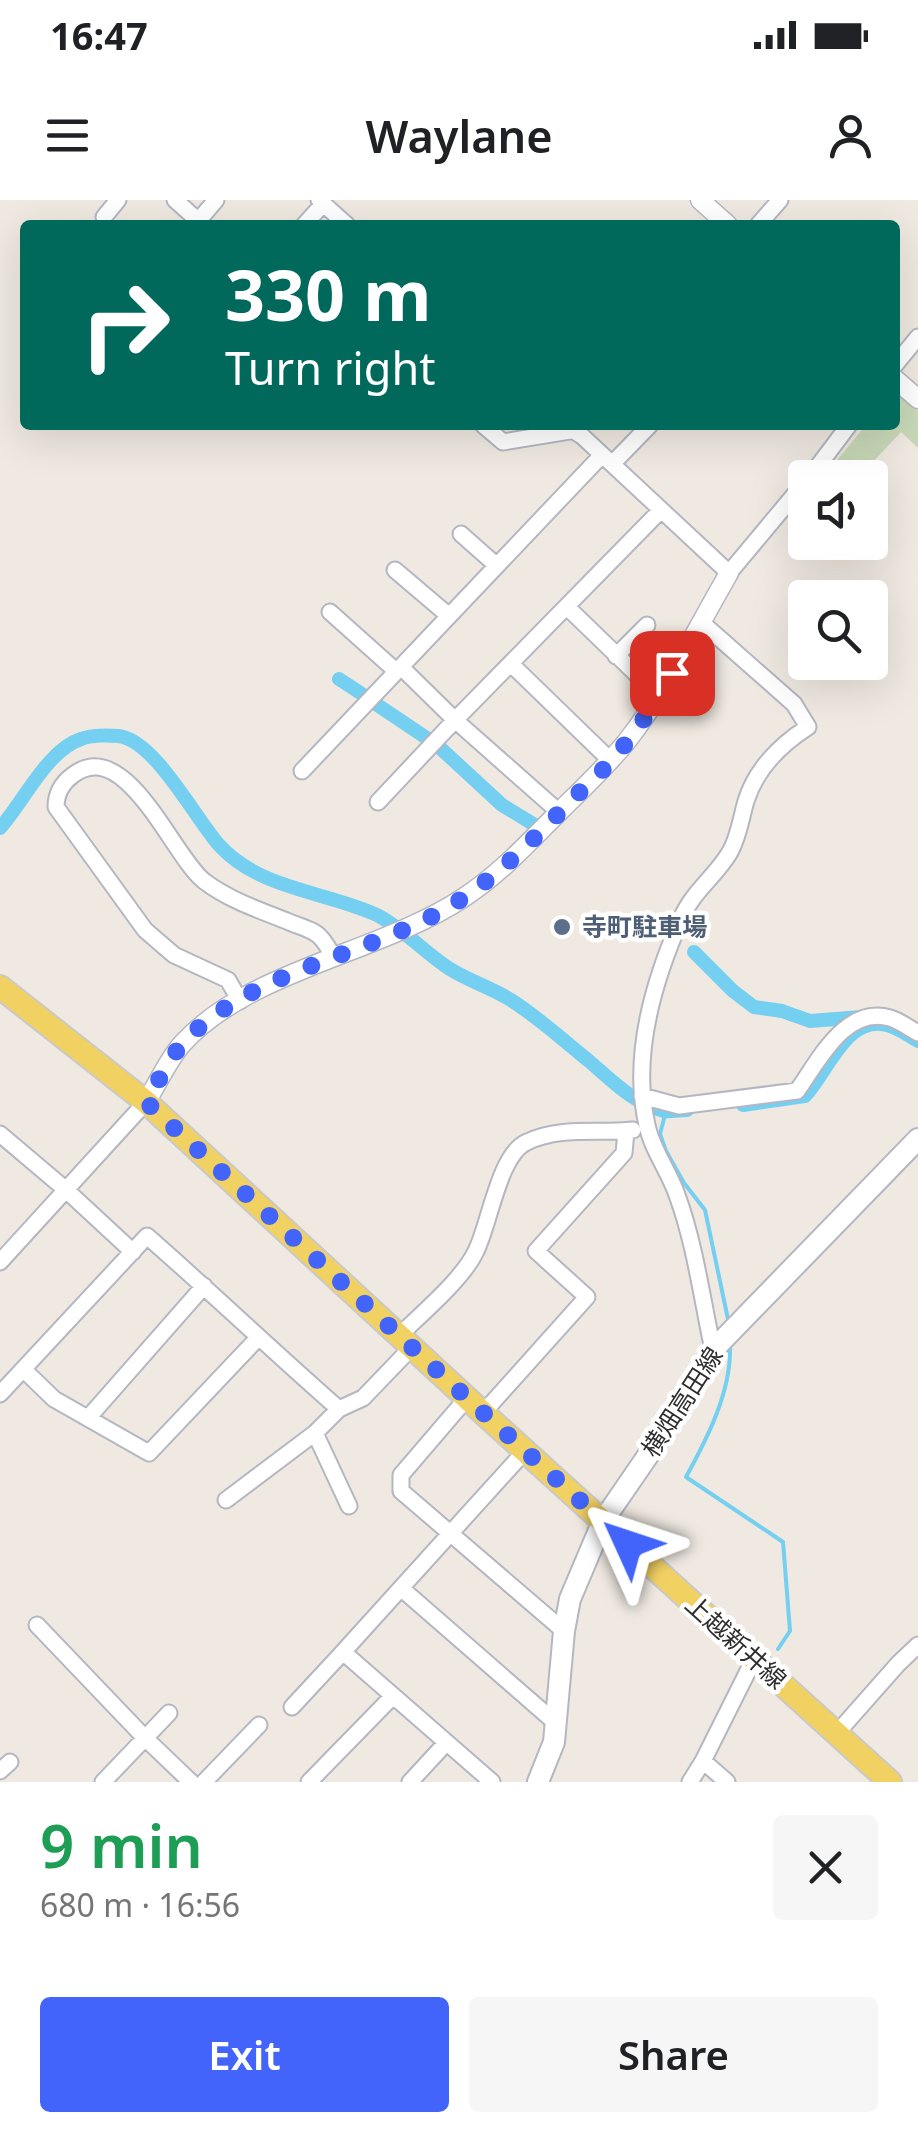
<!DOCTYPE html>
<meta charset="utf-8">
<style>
:root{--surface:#fff;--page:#f6f6f6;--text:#202124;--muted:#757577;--accent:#4264fb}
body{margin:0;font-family:"Noto Sans","Noto Sans JP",sans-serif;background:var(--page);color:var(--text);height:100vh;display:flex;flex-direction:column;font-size:38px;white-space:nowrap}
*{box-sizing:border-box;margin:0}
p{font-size:32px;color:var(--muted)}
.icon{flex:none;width:55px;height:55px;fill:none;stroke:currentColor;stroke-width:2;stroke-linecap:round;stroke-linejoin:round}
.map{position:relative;height:1582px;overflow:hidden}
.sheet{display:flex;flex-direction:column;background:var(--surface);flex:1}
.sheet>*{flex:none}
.guide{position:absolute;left:20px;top:20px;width:880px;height:210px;border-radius:10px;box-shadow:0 10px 40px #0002;background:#00695c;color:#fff;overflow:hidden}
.controls{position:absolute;left:788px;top:260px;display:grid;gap:20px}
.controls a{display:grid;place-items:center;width:100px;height:100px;border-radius:10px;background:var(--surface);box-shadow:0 10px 40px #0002;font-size:50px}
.pin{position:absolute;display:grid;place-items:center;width:85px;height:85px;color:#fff;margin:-42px;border-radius:20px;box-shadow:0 5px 15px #0006}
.me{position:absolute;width:110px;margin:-55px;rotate:312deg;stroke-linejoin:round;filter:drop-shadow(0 0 8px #0008)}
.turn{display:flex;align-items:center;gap:35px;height:210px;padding:0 40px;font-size:45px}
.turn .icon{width:130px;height:130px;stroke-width:2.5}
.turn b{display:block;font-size:70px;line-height:85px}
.round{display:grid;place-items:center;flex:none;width:105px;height:105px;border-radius:10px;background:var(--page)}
.headline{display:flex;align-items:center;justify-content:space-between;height:170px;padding:0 40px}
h1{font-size:60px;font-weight:600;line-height:75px;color:#1e9e55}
.cta{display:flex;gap:20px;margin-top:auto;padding:20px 40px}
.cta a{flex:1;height:115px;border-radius:10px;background:var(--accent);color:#fff;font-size:40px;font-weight:600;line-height:115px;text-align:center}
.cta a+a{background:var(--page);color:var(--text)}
.status{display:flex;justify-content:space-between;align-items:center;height:70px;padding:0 50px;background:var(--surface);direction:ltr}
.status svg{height:28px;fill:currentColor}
header{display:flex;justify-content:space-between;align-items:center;height:130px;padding:0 40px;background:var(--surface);font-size:45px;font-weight:600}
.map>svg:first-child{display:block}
</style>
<div class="status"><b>16:47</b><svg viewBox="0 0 49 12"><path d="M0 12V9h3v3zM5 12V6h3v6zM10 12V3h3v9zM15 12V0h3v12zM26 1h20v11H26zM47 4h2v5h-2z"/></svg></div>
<header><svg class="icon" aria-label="menu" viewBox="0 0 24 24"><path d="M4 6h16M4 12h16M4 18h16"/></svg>Waylane<svg class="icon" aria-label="person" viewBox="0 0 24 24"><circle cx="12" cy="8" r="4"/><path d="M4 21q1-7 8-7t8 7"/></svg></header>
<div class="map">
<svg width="918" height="1582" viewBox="0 0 918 1582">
<rect width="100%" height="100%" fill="#efe9e1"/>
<path fill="#c8d9b8" d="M 895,191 L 918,211 L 918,248 L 901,232 L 859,277 L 823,277 L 866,225 L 895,225 Z"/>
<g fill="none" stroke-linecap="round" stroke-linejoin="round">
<path stroke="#75cff0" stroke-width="4" d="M 666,911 L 660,934 L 666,951 L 684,983 L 705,1010 L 729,1124
M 730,1144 C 732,1190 708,1237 686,1277 L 783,1342 L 790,1431 L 778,1449"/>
<path stroke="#75cff0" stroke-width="14" d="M 339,479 L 368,498
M 373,502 L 431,541
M 438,546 L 502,605 L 538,627
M 0,628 C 23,603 47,550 81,539 C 91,535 108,535 118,536 C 154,539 195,618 219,645 C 260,690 325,691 377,715 C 404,729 425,753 450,769 C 469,781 492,788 511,800 C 539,818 563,840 589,861 C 611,880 634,904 664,911 C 671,912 680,910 687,910
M 694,752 L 733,791 L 754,807 L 782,811 L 810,821 L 862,817
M 743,905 L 805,896 C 828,872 848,811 890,826 C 900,829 909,836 918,841"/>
<g stroke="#b4b7c1" stroke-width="19">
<path id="minor" d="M 175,0 L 203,25
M 319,0 L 347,25
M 104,17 L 118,0
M 198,21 L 216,0
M 304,25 L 323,4
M 758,25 L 780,0
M 895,165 L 918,137
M 483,225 L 503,242 L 570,231
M 564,225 L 582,236 L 729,373 L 805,282
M 612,264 L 650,225
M 809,278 L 849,225
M 461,334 L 496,365
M 395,370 L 448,415
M 567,407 L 659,496
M 330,412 L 396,471
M 701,422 L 794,504 L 808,527 C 780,545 756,569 746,601 C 741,618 739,636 730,652 C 716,676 692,692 681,719 C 653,782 631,856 647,925 C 652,950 669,971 677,995 C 695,1044 702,1099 713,1150
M 616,456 L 647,425
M 511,464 L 611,561
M 401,467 L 455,520 L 559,612
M 302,571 L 602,255
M 378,602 L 455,520 L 661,310
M 240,801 L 228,780 L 174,755 L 145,730 L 56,607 C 56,593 62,583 73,575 C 126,535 173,657 204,681 C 229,700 259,710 287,721 C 297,726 314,729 321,738 C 326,743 330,751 333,757
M 642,896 L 679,906 L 797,891 C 818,862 845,805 890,818 C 900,821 909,828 918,833
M 0,934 L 65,989 L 133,1052
M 0,1062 L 146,902
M 399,1136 C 422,1113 463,1079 476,1051 C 490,1023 499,954 527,942 C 561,926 597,934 633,930
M 23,1169 L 54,1199 L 149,1253 L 258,1138
M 0,1194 L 147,1036 C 212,1093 274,1152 339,1209 L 363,1198 L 412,1147
M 467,1198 L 401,1275 L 401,1291 L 564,1431
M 483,1213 L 587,1097 L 536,1051 L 624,953 L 626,931
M 88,1218 L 204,1086
M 315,1233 L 349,1306
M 226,1300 L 315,1233 L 339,1209
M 402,1389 L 557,1524
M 37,1425 L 145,1538 L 191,1582
M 292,1507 L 343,1452
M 837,1533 L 898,1464 L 918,1445
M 703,1561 L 727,1582
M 0,1571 L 10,1562
M 103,1582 L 169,1513
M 204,1582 L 259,1525
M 309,1582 L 393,1496
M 410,1582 L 446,1543
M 492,1582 L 343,1452 L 525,1251
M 690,1582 L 703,1561 L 754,1459"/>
</g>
<g stroke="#b4b7c1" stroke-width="21">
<path id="tertiary" d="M 700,0 L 728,25
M 895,179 L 918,199
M 146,902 C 158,883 168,860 182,844 C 249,770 380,753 463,698 C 500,674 528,643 559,612 C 582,589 606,567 627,541 C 667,490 696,430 729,373"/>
</g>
<g stroke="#b4b7c1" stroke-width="24">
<path id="secondary" d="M 538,1582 L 554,1542 L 564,1431 L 570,1399 L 603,1321 L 662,1235 L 713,1150 L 918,939"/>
</g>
<g stroke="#c9c9c9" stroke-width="26">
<path id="primary" d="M 0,787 L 146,902 L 483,1213 L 890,1582"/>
</g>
<use href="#minor" stroke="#fff" stroke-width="15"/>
<use href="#tertiary" stroke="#fff" stroke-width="18"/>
<use href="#secondary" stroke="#fff" stroke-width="20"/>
<use href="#primary" stroke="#f2d163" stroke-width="22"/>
</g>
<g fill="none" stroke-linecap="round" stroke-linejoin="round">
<path stroke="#4264fb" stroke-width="18" stroke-dasharray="0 32.4" d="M 628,1344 L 467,1198 L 146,902 C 158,883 168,860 183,843 C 248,773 359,757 440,712 C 485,687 521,652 557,615 C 574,596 594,580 611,561 C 635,534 655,504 672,473"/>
</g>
<circle fill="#5c6f8a" stroke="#fff" stroke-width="4" cx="562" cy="727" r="10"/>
<g text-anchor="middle" stroke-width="9" stroke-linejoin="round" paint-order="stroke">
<g font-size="25" font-weight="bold" fill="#4e5e75" stroke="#fff" text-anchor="start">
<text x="582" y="736">寺町駐車場</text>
</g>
<g font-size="25" fill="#2e2e2e" stroke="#fff">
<text transform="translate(682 1202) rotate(-57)" y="9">横畑高田線</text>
<text transform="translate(736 1442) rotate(42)" y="9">上越新井線</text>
</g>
</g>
</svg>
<div class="controls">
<a><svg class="icon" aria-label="sound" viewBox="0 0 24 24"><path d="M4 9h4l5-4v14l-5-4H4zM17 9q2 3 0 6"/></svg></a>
<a><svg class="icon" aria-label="search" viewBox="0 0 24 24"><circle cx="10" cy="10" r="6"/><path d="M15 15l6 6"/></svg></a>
</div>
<div class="pin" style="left:672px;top:473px;background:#d93025"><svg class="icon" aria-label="arrive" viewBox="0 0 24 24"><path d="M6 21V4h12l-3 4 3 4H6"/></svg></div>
<svg class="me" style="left:628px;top:1344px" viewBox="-20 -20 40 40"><path d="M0-17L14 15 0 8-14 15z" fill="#4264fb" stroke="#fff" stroke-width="4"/></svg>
<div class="guide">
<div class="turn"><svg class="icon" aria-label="right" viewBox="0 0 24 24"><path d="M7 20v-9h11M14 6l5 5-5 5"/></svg><div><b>330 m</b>Turn right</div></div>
</div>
</div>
<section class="sheet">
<div class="headline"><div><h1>9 min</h1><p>680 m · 16:56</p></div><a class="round"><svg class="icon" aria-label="close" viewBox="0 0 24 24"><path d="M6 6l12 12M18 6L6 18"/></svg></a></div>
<div class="cta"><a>Exit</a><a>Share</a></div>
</section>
